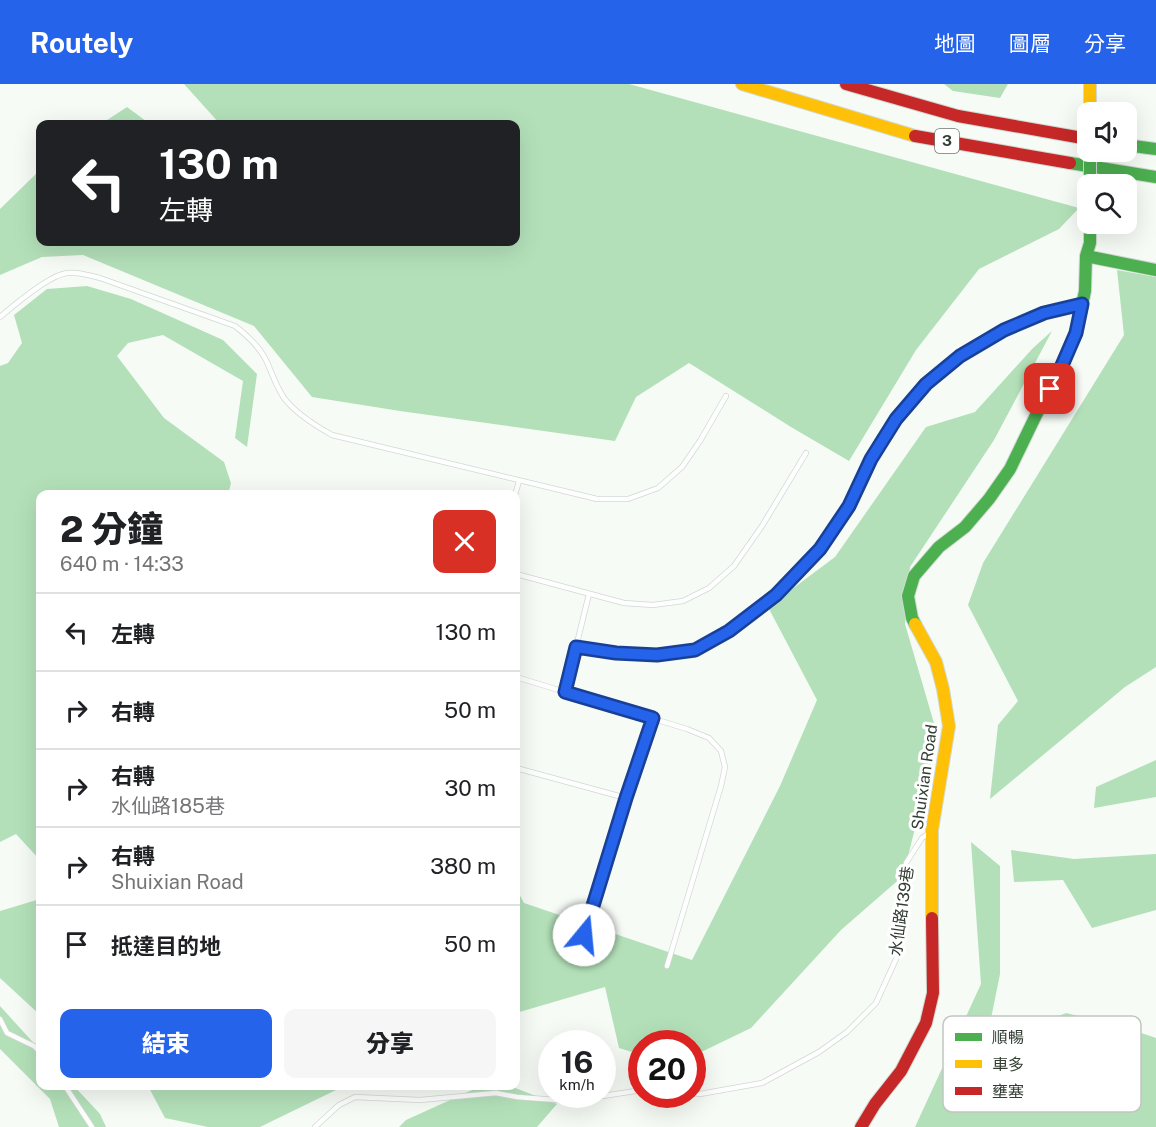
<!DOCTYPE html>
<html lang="zh-TW">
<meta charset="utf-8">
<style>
:root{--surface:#fff;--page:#f6f6f6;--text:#202124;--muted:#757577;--line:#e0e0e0;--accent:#2563eb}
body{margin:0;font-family:"Public Sans","Noto Sans TC",sans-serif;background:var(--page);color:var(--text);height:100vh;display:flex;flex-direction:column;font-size:22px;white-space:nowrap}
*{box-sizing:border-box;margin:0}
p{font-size:20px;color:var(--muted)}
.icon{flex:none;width:33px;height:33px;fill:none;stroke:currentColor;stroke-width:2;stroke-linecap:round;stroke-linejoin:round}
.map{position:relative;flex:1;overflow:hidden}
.sheet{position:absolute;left:36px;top:406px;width:484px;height:600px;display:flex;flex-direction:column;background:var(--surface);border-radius:12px;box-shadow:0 6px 24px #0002}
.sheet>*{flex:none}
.top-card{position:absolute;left:36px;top:36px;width:484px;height:126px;border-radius:12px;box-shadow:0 6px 24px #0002;background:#202124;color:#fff;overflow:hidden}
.buttons{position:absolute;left:1077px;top:18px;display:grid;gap:12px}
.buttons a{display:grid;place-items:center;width:60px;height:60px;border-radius:12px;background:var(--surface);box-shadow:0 6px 24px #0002;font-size:30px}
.speed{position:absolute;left:538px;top:946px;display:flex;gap:12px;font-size:30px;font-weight:700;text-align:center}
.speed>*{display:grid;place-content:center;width:78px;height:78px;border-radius:50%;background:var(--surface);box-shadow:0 6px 24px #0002;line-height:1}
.speed small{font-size:15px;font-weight:400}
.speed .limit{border:9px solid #d22;background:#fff;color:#111}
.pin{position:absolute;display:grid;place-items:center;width:51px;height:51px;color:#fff;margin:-26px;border-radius:12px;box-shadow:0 3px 9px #0006}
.me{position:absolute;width:66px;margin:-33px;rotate:17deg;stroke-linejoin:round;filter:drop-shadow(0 0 4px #0008)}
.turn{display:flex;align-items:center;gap:21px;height:126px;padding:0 24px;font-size:27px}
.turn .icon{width:78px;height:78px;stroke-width:2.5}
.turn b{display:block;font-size:42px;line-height:51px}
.round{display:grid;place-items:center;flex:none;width:63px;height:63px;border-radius:12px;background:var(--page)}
.headline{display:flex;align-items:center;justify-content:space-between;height:102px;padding:0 24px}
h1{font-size:36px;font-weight:800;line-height:45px}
.primary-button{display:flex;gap:12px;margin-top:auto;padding:12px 24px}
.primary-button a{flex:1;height:69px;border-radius:12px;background:var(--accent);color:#fff;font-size:24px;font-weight:800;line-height:69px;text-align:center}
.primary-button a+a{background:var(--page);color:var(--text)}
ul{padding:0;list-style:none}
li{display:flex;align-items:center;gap:18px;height:78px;padding:0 24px;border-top:2px solid var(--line)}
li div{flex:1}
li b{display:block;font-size:22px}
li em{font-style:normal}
header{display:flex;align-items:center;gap:36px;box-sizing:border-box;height:84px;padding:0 30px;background:var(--accent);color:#fff}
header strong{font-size:28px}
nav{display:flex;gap:33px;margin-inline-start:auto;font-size:21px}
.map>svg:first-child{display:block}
</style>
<header>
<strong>Routely</strong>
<nav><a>地圖</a><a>圖層</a><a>分享</a></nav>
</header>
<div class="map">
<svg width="1156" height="1043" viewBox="0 0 1156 1043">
<rect width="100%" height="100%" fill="#f6fbf6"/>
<path fill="#b3e0b9" d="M 184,0 L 629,0 L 1079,124 L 1059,145 L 979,185 L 916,266 L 849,377 L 791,343 L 689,279 L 636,313 L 615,357 L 400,327 L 312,313 L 254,242 L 83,171 L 42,173 L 0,191 L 0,125 L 40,86 L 40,158 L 516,158 L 516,40 L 220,40 Z
M 944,0 L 1008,0 L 1000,14 L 953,7 Z
M 127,23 L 150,40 L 101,40 Z
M 1117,186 L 1156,193 L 1156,583 L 1125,603 L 990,715 L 998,641 L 1018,617 L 968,521 L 983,479 L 1124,251 Z
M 87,202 L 131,215 L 223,256 L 257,290 L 247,363 L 235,354 L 243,297 L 163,251 L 128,259 L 117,272 L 164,334 L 224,378 L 231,399 L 228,411 L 40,411 L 40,776 L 16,750 L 0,758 L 0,282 L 8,279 L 22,259 L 14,231 L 47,205 Z
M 1052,247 L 994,356 L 910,483 L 905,540 L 938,653 L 903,792 L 841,846 L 751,944 L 693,972 L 693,960 L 642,960 L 642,971 L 619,964 L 605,903 L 516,929 L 516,804 L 524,819 L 692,876 L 780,702 L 817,616 L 768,523 L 835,473 L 926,343 L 975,328 L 1033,264 Z
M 1156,676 L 1156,713 L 1094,724 L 1096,703 Z
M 971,758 L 1000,782 L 1000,890 L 984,969 L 992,978 L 1022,946 L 1066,929 L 1118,941 L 1156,954 L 1156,1043 L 915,1043 L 981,900 Z
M 1011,766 L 1074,775 L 1156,770 L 1156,826 L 1092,844 L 1063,796 L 1014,798 Z
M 40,815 L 40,931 L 0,894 L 0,827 Z
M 0,922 L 40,966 L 40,1002 L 74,1002 L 100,1030 L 106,1043 L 59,1043 L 50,1015 L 0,965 Z
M 148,1002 L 335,1002 L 336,1006 L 260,1043 L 208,1043 L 165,1034 Z
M 481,1002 L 510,1002 L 557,1020 L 537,1043 L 399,1043 L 406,1036 Z"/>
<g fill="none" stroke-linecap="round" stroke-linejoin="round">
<g stroke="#d1d9d2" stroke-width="6">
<path id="lane" d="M 0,233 C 14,221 50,191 67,189 C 78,187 90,192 100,194 L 235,242 C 248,252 259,262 266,276 C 272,289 276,302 284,314 C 296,330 316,342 332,351 L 597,415 L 628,415 L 658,404 L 682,383 L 700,357 L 726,312
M 515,411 L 519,397
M 516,490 L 624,519 L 653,521 L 683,517 L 709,504 L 734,482 L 762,442 L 806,369
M 576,563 L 616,569 L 657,571 L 695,566 L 729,547 L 776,511 L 820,465 L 849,422 L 871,375 L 896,335 L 926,301 L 960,272 L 1004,246 L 1044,229 L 1080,220
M 516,593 L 687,645 L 709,654 L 721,667 L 725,683 L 721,702 L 667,882
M 565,608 L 589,510
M 516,684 L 626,714
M 584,851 L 626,714 L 653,634
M 0,935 L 7,949 L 34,962 L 40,968
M 65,1002 L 92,1043
M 693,1009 L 700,1010 L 762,999 L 819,968 L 847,948 L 876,919 L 897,873 L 906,779 L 922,754 L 929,749
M 315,1043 L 339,1021 L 355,1013 L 420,1016 L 496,1009 L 517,1013 L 570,1017 L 642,1006"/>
</g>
<g stroke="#d1d9d2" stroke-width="14">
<path id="fast" d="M 1126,61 L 1156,65
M 1070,79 L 1156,93
M 1086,172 L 1156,186
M 915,540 L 912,534 L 908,512 L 914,492 L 939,463 L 965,443 L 989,415 L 1010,385 L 1039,325 L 1060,286 L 1076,249 L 1085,207 L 1086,172 L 1090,159 L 1090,140"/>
</g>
<g stroke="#d1d9d2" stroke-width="14">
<path id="slow" d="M 742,0 L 915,52
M 1090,0 L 1090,28
M 915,540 L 936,578 L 943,605 L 949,642 L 932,746 L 932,834"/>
</g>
<g stroke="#d1d9d2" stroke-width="14">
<path id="jam" d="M 846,0 L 958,32 L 1088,55
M 915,52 L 1070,79
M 861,1043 L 875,1020 L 901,987 L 926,939 L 933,909 L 932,834"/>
</g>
<use href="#lane" stroke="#fefefe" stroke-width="4.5"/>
<use href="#fast" stroke="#4caf50" stroke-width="12"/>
<use href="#slow" stroke="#ffc107" stroke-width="12"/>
<use href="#jam" stroke="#c62828" stroke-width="12"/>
<g stroke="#d1d9d2" stroke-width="14" stroke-linecap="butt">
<path id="fast-bridge" d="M 1090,68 L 1090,100"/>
</g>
<use href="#fast-bridge" stroke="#4caf50" stroke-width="12"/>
</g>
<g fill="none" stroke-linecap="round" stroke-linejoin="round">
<g stroke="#184099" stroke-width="15">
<path id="route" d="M 584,851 L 626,714 L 653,634 L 565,608 L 576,563 L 616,569 L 657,571 L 695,566 L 729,547 L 776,511 L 820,465 L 849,422 L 871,375 L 896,335 L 926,300 L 960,272 L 1004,246 L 1044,229 L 1082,220 L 1076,249 L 1060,286 L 1050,305"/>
</g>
<use href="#route" stroke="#2563eb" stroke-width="10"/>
</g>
<g text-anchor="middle" stroke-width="6" stroke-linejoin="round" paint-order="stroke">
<rect fill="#fff" stroke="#707770" stroke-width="1.5" x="935" y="45" width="24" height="24" rx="4.5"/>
<g font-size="15" font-weight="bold" fill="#323d33">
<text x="947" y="62">3</text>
</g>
<g font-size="16" fill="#323d33" stroke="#fff">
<text transform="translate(924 693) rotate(-82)" y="6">Shuixian Road</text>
<text transform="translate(901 827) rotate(-82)" y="6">水仙路139巷</text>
</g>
</g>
<rect x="943" y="932" width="198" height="96" rx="9" fill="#fff" stroke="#c2c5c2" stroke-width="1.5"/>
<rect x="955" y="949" width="27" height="8" fill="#4caf50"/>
<rect x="955" y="976" width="27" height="8" fill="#ffc107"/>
<rect x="955" y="1003" width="27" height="8" fill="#c62828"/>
<g font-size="16" fill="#323d33">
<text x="992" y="959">順暢</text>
<text x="992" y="986">車多</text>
<text x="992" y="1013">壅塞</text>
</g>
</svg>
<div class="buttons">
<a><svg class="icon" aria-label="sound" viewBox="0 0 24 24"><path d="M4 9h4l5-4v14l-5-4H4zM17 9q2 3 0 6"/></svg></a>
<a><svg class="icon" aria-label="search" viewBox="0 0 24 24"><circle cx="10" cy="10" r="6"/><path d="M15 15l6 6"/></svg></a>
</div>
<div class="speed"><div>16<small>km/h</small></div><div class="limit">20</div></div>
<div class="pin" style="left:1050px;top:305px;background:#d93025"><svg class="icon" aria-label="arrive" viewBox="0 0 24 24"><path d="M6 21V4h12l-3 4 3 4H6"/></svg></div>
<svg class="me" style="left:584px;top:851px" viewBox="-20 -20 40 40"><circle r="19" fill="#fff"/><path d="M0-13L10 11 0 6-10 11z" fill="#2563eb"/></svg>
<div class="top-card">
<div class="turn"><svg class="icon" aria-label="left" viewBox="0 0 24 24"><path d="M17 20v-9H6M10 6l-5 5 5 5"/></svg><div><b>130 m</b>左轉</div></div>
</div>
<section class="sheet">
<div class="headline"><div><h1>2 分鐘</h1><p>640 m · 14:33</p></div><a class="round" style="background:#d93025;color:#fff"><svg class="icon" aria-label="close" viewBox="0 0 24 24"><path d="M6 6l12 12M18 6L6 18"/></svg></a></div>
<ul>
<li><svg class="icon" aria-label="left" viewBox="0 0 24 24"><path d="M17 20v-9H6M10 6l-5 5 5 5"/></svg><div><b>左轉</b></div><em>130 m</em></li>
<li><svg class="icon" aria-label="right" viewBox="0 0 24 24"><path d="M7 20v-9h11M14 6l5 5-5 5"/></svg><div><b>右轉</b></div><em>50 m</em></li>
<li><svg class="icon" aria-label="right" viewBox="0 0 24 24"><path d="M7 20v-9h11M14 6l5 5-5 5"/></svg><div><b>右轉</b><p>水仙路185巷</p></div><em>30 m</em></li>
<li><svg class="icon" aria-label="right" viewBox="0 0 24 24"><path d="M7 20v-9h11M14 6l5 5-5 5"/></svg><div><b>右轉</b><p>Shuixian Road</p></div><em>380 m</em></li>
<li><svg class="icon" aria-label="arrive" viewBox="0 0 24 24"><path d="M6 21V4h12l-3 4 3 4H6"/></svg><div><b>抵達目的地</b></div><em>50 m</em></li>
</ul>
<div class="primary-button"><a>結束</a><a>分享</a></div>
</section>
</div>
